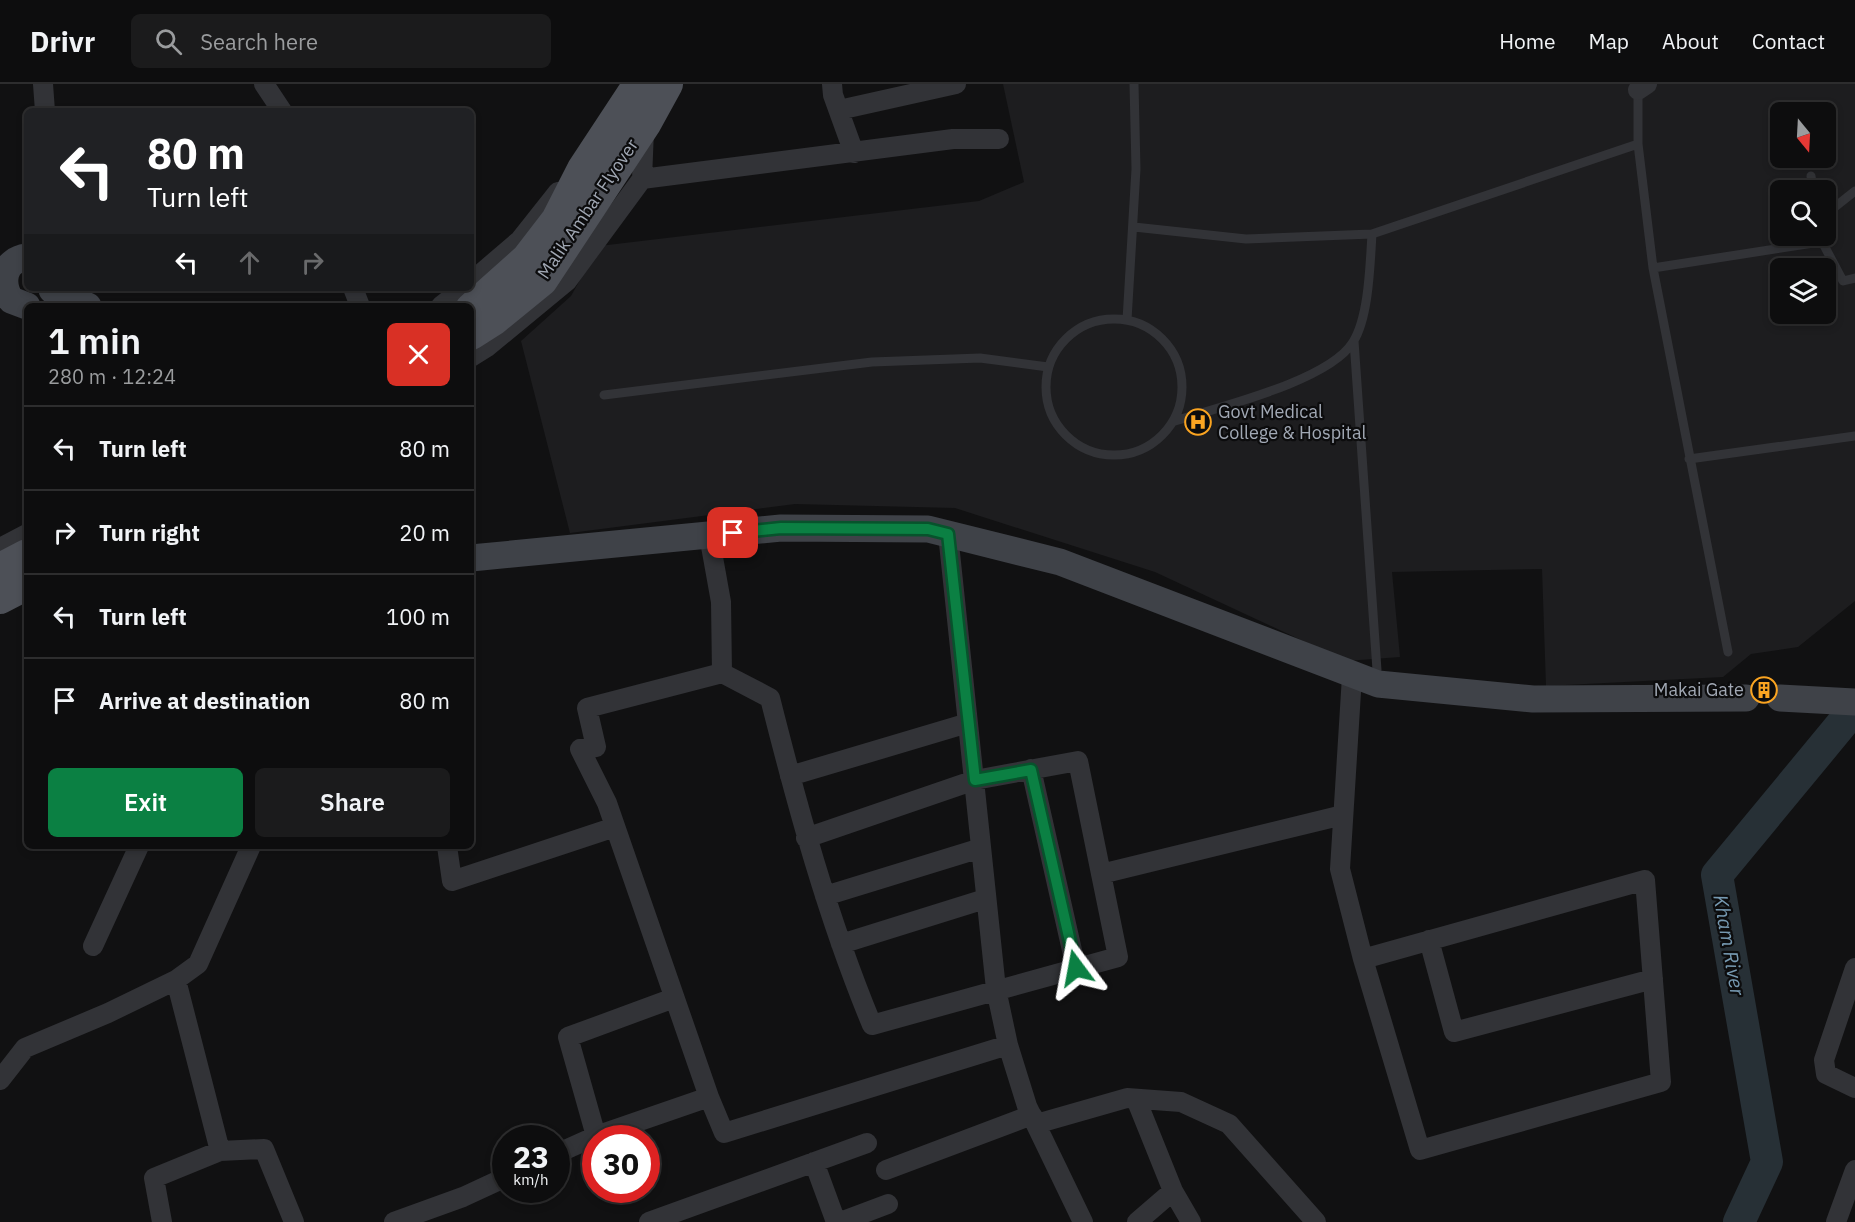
<!DOCTYPE html>
<meta charset="utf-8">
<style>
:root{--surface:#0d0d0e;--page:#1b1b1c;--text:#f1f3f6;--muted:#9a9c9e;--line:#2d2d2e;--accent:#0b8043}
body{margin:0;font-family:"IBM Plex Sans",sans-serif;background:var(--page);color:var(--text);height:100vh;display:flex;flex-direction:column;font-size:22px;white-space:nowrap}
*{box-sizing:border-box;margin:0}
p{font-size:20px;color:var(--muted)}
.icon{flex:none;width:33px;height:33px;fill:none;stroke:currentColor;stroke-width:2;stroke-linecap:round;stroke-linejoin:round}
.map{position:relative;flex:1;overflow:hidden}
.sheet{position:absolute;left:24px;top:219px;width:450px;height:546px;display:flex;flex-direction:column;background:var(--surface);border-radius:9px;box-shadow:0 3px 9px #0003,0 0 0 2px var(--line)}
.sheet>*{flex:none}
.top-card{position:absolute;left:24px;top:24px;width:450px;height:183px;border-radius:9px;box-shadow:0 3px 9px #0003,0 0 0 2px var(--line);background:#202124;color:#fff;overflow:hidden}
.needle{width:39px;rotate:162deg}
.tools{position:absolute;left:1770px;top:18px;display:grid;gap:12px}
.tools a{display:grid;place-items:center;width:66px;height:66px;border-radius:9px;background:var(--surface);box-shadow:0 3px 9px #0003,0 0 0 2px var(--line);font-size:30px}
.speed{position:absolute;left:492px;top:1041px;display:flex;gap:12px;font-size:30px;font-weight:700;text-align:center}
.speed>*{display:grid;place-content:center;width:78px;height:78px;border-radius:50%;background:var(--surface);box-shadow:0 3px 9px #0003,0 0 0 2px var(--line);line-height:1}
.speed small{font-size:15px;font-weight:400}
.speed .limit{border:9px solid #d22;background:#fff;color:#111}
.pin{position:absolute;display:grid;place-items:center;width:51px;height:51px;color:#fff;margin:-26px;border-radius:12px;box-shadow:0 3px 9px #0006}
.me{position:absolute;width:66px;margin:-33px;rotate:347deg;stroke-linejoin:round;filter:drop-shadow(0 0 4px #0008)}
.turn{display:flex;align-items:center;gap:21px;height:126px;padding:0 24px;font-size:27px}
.turn .icon{width:78px;height:78px;stroke-width:2.5}
.turn b{display:block;font-size:42px;line-height:51px}
.lanes{display:flex;align-items:center;height:57px;padding:0 24px;background:#0003;justify-content:center;gap:30px;direction:ltr}
.lanes .off{opacity:.35}
.round{display:grid;place-items:center;flex:none;width:63px;height:63px;border-radius:9px;background:var(--page)}
.head{display:flex;align-items:center;justify-content:space-between;height:102px;padding:0 24px}
h1{font-size:36px;font-weight:600;line-height:45px}
.cta{display:flex;gap:12px;margin-top:auto;padding:12px 24px}
.cta a{flex:1;height:69px;border-radius:9px;background:var(--accent);color:#fff;font-size:24px;font-weight:600;line-height:69px;text-align:center}
.cta a+a{background:var(--page);color:var(--text)}
ul{padding:0;list-style:none}
li{display:flex;align-items:center;gap:18px;height:84px;padding:0 24px;border-top:2px solid var(--line)}
li div{flex:1}
li b{display:block;font-size:22px}
li em{font-style:normal}
header{display:flex;align-items:center;gap:36px;box-sizing:border-box;height:84px;padding:0 30px;background:var(--surface);border-bottom:2px solid var(--line)}
header strong{font-size:28px}
nav{display:flex;gap:33px;margin-inline-start:auto;font-size:21px}
.search{width:420px;height:54px;background:var(--page);display:flex;align-items:center;gap:15px;box-sizing:border-box;padding:0 21px;border-radius:9px;color:var(--muted);font-size:22px}
.map>svg:first-child{display:block}
</style>
<header>
<strong>Drivr</strong>
<div class="search"><svg class="icon" aria-label="search" viewBox="0 0 24 24"><circle cx="10" cy="10" r="6"/><path d="M15 15l6 6"/></svg>Search here</div>
<nav><a>Home</a><a>Map</a><a>About</a><a>Contact</a></nav>
</header>
<div class="map">
<svg width="1855" height="1138" viewBox="0 0 1855 1138">
<rect width="100%" height="100%" fill="#111112"/>
<path fill="#1d1d1f" fill-rule="evenodd" d="M 1003,0 L 1855,0 L 1855,517 L 1798,563 L 1751,570 L 1723,593 L 1546,602 L 1542,485 L 1392,488 L 1400,573 L 1346,577 L 1155,488 L 955,424 L 795,420 L 570,449 L 521,257 L 571,212 L 599,162 L 979,117 L 1024,98 ZM 1780,28 L 1826,28 L 1826,74 L 1780,74 ZM 1780,106 L 1826,106 L 1826,152 L 1780,152 ZM 1780,184 L 1826,184 L 1826,230 L 1780,230 Z"/>
<g fill="none" stroke-linecap="round" stroke-linejoin="round">
<path stroke="#273036" stroke-width="32" d="M 1739,1138 L 1767,1078 L 1717,791 L 1855,624"/>
<path stroke="#323337" stroke-width="9" d="M 1638,5 L 1638,60 L 1653,184 L 1728,568
M 1811,92 L 1813,106
M 1826,130 L 1855,107
M 1134,143 L 1246,155 L 1372,150 L 1638,60
M 1819,152 L 1843,197 L 1855,194
M 1653,184 L 1820,158
M1046 303a68 68 0 1 1 136 0a68 68 0 1 1-136 0Z
M 1127,236 L 1136,85 L 1134,0
M 1354,257 L 1377,586
M 604,311 L 872,278 L 980,274 L 1048,283
M 1175,337 C 1219,323 1329,297 1353,258 C 1369,233 1370,180 1372,150
M 1689,375 L 1855,352"/>
<path stroke="#323337" stroke-width="20" d="M 43,0 L 45,27
M 264,0 L 282,27
M 832,0 L 833,11 L 854,69
M 1638,6 L 1647,0
M 839,26 L 956,0
M 642,95 L 953,55 L 999,55
M 471,198 L 520,156 L 558,108
M 353,204 L 360,222
M 441,222 L 464,204
M 471,273 L 487,263 L 567,197 L 642,95 L 644,46
M 948,450 L 996,905 L 1008,961 L 1027,1022 L 1083,1138
M 0,464 L 27,450
M 722,589 L 770,614 C 798,725 828,835 872,941 L 1118,873 L 1078,677 L 975,696 L 806,754
M 1352,592 L 1340,785 L 1363,875 L 1420,1066 L 1661,998 L 1645,796 L 1363,875
M 1031,685 L 1076,884
M 790,692 L 968,639
M 447,762 L 452,797 L 615,743
M 1101,790 L 1343,731
M 825,812 L 981,764
M 1429,856 L 1454,948 L 1653,895
M 841,860 L 985,815
M 93,862 L 139,762
M 1855,884 L 1824,976 L 1826,990 L 1855,1004
M 176,896 L 220,1067 L 264,1065 L 294,1138
M 0,996 L 25,964 L 108,929 L 176,896 L 198,880 L 251,762
M 709,1013 L 724,1049 L 1008,961
M 1136,1015 L 1173,1107 L 1191,1138
M 1036,1040 L 1127,1014 L 1181,1018 L 1229,1040 L 1316,1138
M 596,1052 L 568,953 L 674,914
M 556,1070 L 596,1052 L 709,1013 L 607,719 L 580,665 L 596,663 L 587,624 L 722,589 L 721,518 L 709,451
M 814,1078 L 836,1138
M 886,1086 L 1032,1031
M 162,1138 L 154,1094 L 220,1067
M 394,1138 L 463,1113 L 506,1093
M 649,1138 L 867,1059
M 840,1138 L 888,1120
M 1137,1138 L 1173,1107
M 1836,1138 L 1855,1086"/>
<path stroke="#3f4248" stroke-width="27" d="M 27,173 C 3,176 0,199 11,216 L 27,222
M 52,206 L 88,222
M 471,474 L 781,444 L 928,445 L 1060,478 L 1378,600 L 1533,615 L 1746,614
M 1780,614 L 1855,618"/>
<path stroke="#4d5057" stroke-width="32" d="M 471,225 L 527,175 L 557,136 L 583,85 L 639,0
M 471,250 L 493,236 L 542,196 L 645,40 L 667,0
M 0,485 L 27,471
M 0,514 L 27,500"/>
</g>
<g fill="none" stroke-linecap="round" stroke-linejoin="round">
<g stroke="#07532c" stroke-width="15">
<path id="route" d="M 733,449 L 781,444 L 928,445 L 948,450 L 975,696 L 1031,686 L 1076,884"/>
</g>
<use href="#route" stroke="#0b8043" stroke-width="10"/>
</g>
<defs>
<g id="hospital-ring" transform="scale(1.35)"><circle r="9.5" fill="#0c0c0d" stroke="#faa421" stroke-width="1.5"/><path d="M-5-5h3v3.5h4V-5h3V5h-3V1.5h-4V5h-3Z" fill="#faa421"/></g>
<g id="building-ring" transform="scale(1.35)"><circle r="9.5" fill="#0c0c0d" stroke="#faa421" stroke-width="1.5"/><path d="M-4-6H4V6H1V3H-1V6H-4ZM-2.5-4.3h1.7v1.8h-1.7ZM.8-4.3h1.7v1.8H.8ZM-2.5-1h1.7V.8h-1.7ZM.8-1h1.7V.8H.8Z" fill="#faa421"/></g>
</defs>
<g fill-rule="evenodd">
<use href="#hospital-ring" x="1198" y="338"/>
<use href="#building-ring" x="1764" y="606"/>
</g>
<g text-anchor="middle" stroke-width="4.5" stroke-linejoin="round" paint-order="stroke">
<g font-size="18" fill="#a1a8b4" stroke="#0c0c0d">
<text transform="translate(588 125) rotate(-56)" y="6">Malik Ambar Flyover</text>
</g>
<g font-size="18" fill="#a1a8b4" stroke="#0c0c0d" text-anchor="start">
<text x="1218" y="334">Govt Medical<tspan x="1218" dy="21">College &amp; Hospital</tspan></text>
<text x="1744" y="612" text-anchor="end">Makai Gate</text>
</g>
<g font-size="20" font-style="italic" fill="#7699b1" stroke="#0c0c0d">
<text transform="translate(1729 861) rotate(80)" y="7">Kham River</text>
</g>
</g>
</svg>
<div class="tools">
<a><svg class="needle" viewBox="-14 -14 28 28"><path d="M0-13l5 13h-10z" fill="#e53935"/><path d="M0 13l5-13h-10z" fill="#9a9c9e"/></svg></a>
<a><svg class="icon" aria-label="search" viewBox="0 0 24 24"><circle cx="10" cy="10" r="6"/><path d="M15 15l6 6"/></svg></a>
<a><svg class="icon" aria-label="layers" viewBox="0 0 24 24"><path d="M12 4l9 5-9 5-9-5zM3 14l9 5 9-5"/></svg></a>
</div>
<div class="speed"><div>23<small>km/h</small></div><div class="limit">30</div></div>
<div class="pin" style="left:733px;top:449px;background:#d93025"><svg class="icon" aria-label="arrive" viewBox="0 0 24 24"><path d="M6 21V4h12l-3 4 3 4H6"/></svg></div>
<svg class="me" style="left:1076px;top:884px" viewBox="-20 -20 40 40"><path d="M0-17L14 15 0 8-14 15z" fill="#0b8043" stroke="#fff" stroke-width="4"/></svg>
<div class="top-card">
<div class="turn"><svg class="icon" aria-label="left" viewBox="0 0 24 24"><path d="M17 20v-9H6M10 6l-5 5 5 5"/></svg><div><b>80 m</b>Turn left</div></div>
<div class="lanes"><svg class="icon" aria-label="left" viewBox="0 0 24 24"><path d="M17 20v-9H6M10 6l-5 5 5 5"/></svg><svg class="icon off" aria-label="ahead" viewBox="0 0 24 24"><path d="M12 20V5M6 11l6-6 6 6"/></svg><svg class="icon off" aria-label="right" viewBox="0 0 24 24"><path d="M7 20v-9h11M14 6l5 5-5 5"/></svg></div>
</div>
<section class="sheet">
<div class="head"><div><h1>1 min</h1><p>280 m · 12:24</p></div><a class="round" style="background:#d93025;color:#fff"><svg class="icon" aria-label="close" viewBox="0 0 24 24"><path d="M6 6l12 12M18 6L6 18"/></svg></a></div>
<ul>
<li><svg class="icon" aria-label="left" viewBox="0 0 24 24"><path d="M17 20v-9H6M10 6l-5 5 5 5"/></svg><div><b>Turn left</b></div><em>80 m</em></li>
<li><svg class="icon" aria-label="right" viewBox="0 0 24 24"><path d="M7 20v-9h11M14 6l5 5-5 5"/></svg><div><b>Turn right</b></div><em>20 m</em></li>
<li><svg class="icon" aria-label="left" viewBox="0 0 24 24"><path d="M17 20v-9H6M10 6l-5 5 5 5"/></svg><div><b>Turn left</b></div><em>100 m</em></li>
<li><svg class="icon" aria-label="arrive" viewBox="0 0 24 24"><path d="M6 21V4h12l-3 4 3 4H6"/></svg><div><b>Arrive at destination</b></div><em>80 m</em></li>
</ul>
<div class="cta"><a>Exit</a><a>Share</a></div>
</section>
</div>
